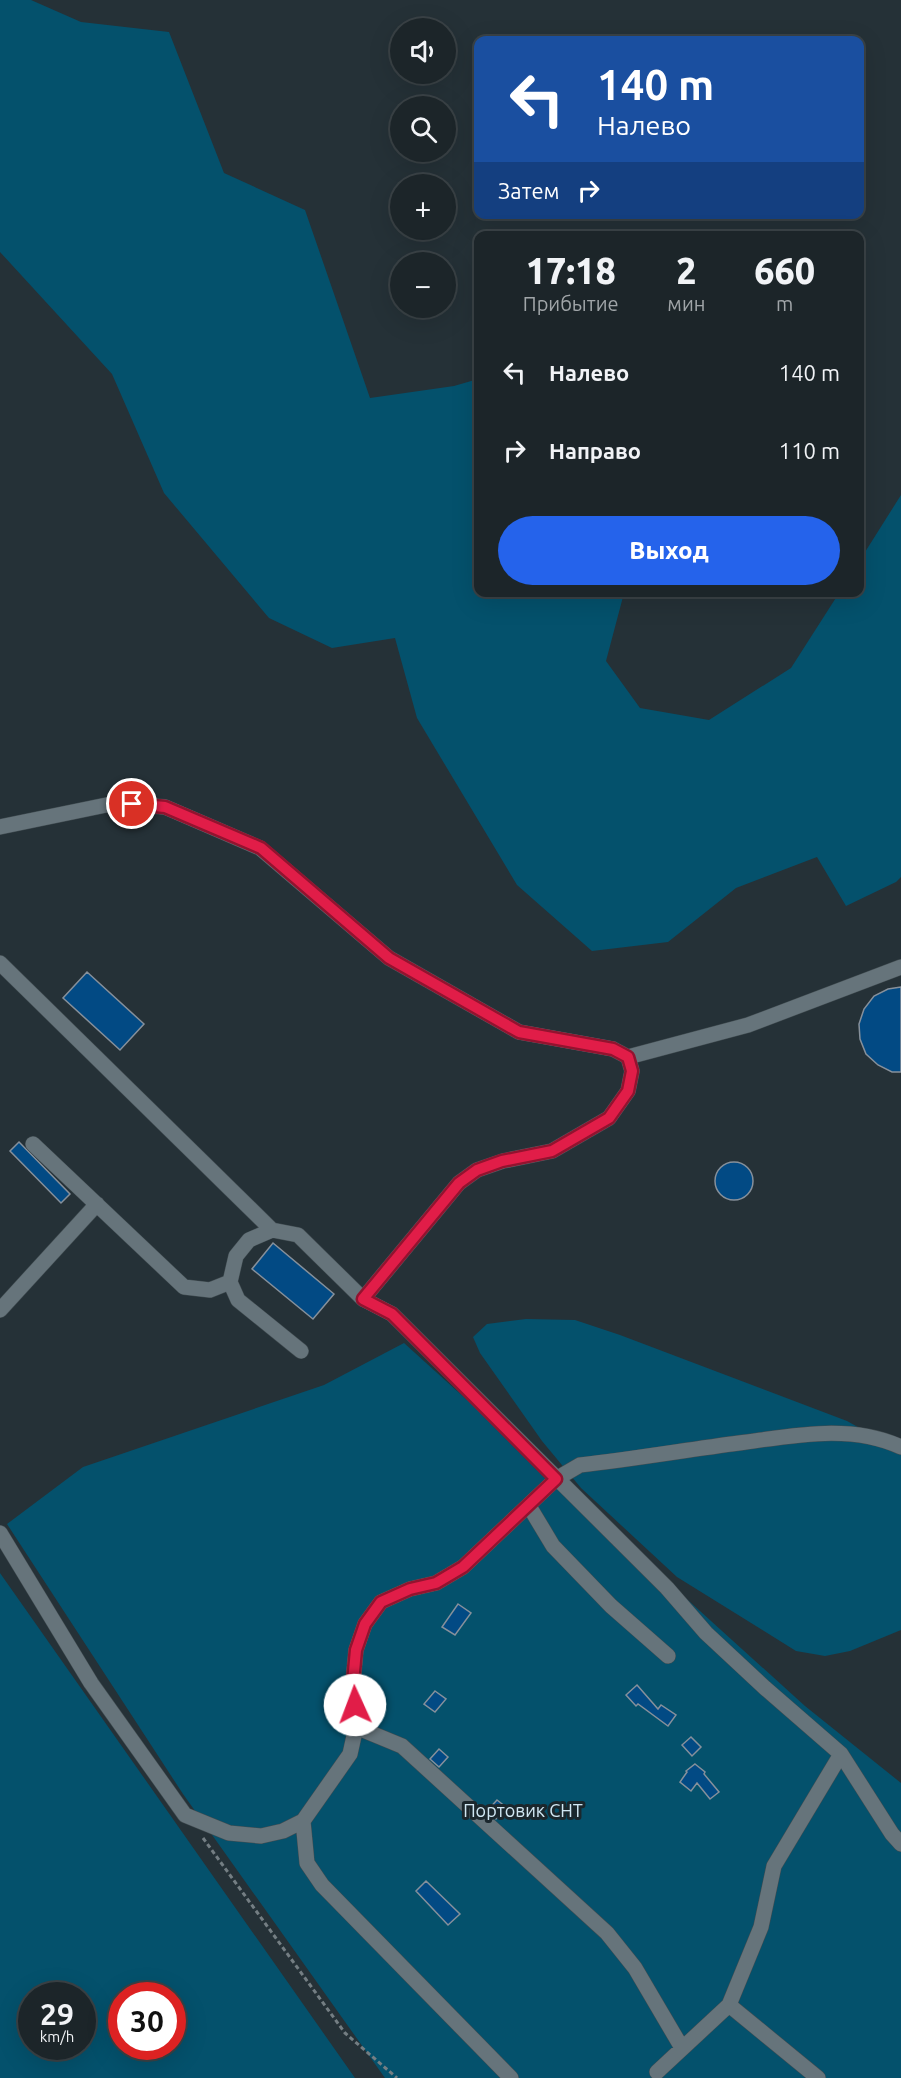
<!DOCTYPE html>
<html lang="ru">
<meta charset="utf-8">
<style>
:root{--surface:#1c2529;--page:#293135;--text:#f1f3f6;--muted:#a0a5a8;--line:#3a4246;--accent:#2563eb}
body{margin:0;font-family:Ubuntu,sans-serif;background:var(--page);color:var(--text);height:100vh;display:flex;flex-direction:column;font-size:22px;white-space:nowrap}
*{box-sizing:border-box;margin:0}
p{font-size:20px;color:var(--muted)}
.icon{flex:none;width:33px;height:33px;fill:none;stroke:currentColor;stroke-width:2;stroke-linecap:round;stroke-linejoin:round}
.map{position:relative;flex:1;overflow:hidden}
.panel{position:absolute;left:474px;top:231px;width:390px;height:366px;display:flex;flex-direction:column;background:var(--surface);border-radius:12px;box-shadow:0 6px 24px #0002,0 0 0 2px var(--line)}
.panel>*{flex:none}
.guide{position:absolute;left:474px;top:36px;width:390px;height:183px;border-radius:12px;box-shadow:0 6px 24px #0002,0 0 0 2px var(--line);background:#1a4fa0;color:#fff;overflow:hidden}
.controls{position:absolute;left:390px;top:18px;display:grid;gap:12px}
.controls a{display:grid;place-items:center;width:66px;height:66px;border-radius:50%;background:var(--surface);box-shadow:0 6px 24px #0002,0 0 0 2px var(--line);font-size:30px}
.speed{position:absolute;left:18px;top:1982px;display:flex;gap:12px;font-size:30px;font-weight:700;text-align:center}
.speed>*{display:grid;place-content:center;width:78px;height:78px;border-radius:50%;background:var(--surface);box-shadow:0 6px 24px #0002,0 0 0 2px var(--line);line-height:1}
.speed small{font-size:15px;font-weight:400}
.speed .limit{border:9px solid #d22;background:#fff;color:#111}
.pin{position:absolute;display:grid;place-items:center;width:51px;height:51px;color:#fff;margin:-26px;border:3px solid #fff;border-radius:50%;box-shadow:0 2px 6px #0007}
.me{position:absolute;width:66px;margin:-33px;rotate:358deg;stroke-linejoin:round;filter:drop-shadow(0 0 4px #0008)}
.turn{display:flex;align-items:center;gap:21px;height:126px;padding:0 24px;font-size:27px}
.turn .icon{width:78px;height:78px;stroke-width:2.5}
.turn b{display:block;font-size:42px;line-height:51px}
.then{display:flex;align-items:center;height:57px;padding:0 24px;background:#0003;gap:12px;font-size:22px}
.eta{display:flex;justify-content:space-evenly;align-items:center;height:102px;text-align:center}
.eta b{font-size:36px;font-weight:800;line-height:42px}
.primary-button{display:flex;gap:12px;margin-top:auto;padding:12px 24px}
.primary-button a{flex:1;height:69px;border-radius:36px;background:var(--accent);color:#fff;font-size:24px;font-weight:800;line-height:69px;text-align:center}
ul{padding:0;list-style:none}
li{display:flex;align-items:center;gap:18px;height:78px;padding:0 24px}
li div{flex:1}
li b{display:block;font-size:22px}
li em{font-style:normal}
.map>svg:first-child{display:block}
</style>
<div class="map">
<svg width="901" height="2078" viewBox="0 0 901 2078">
<rect width="100%" height="100%" fill="#253137"/>
<path fill="#04516c" fill-rule="evenodd" d="M 0,0 L 31,0 L 81,22 L 169,32 L 224,173 L 305,210 L 370,398 L 454,386 L 478,379 L 478,592 L 624,593 L 606,661 L 640,708 L 709,720 L 791,668 L 839,593 L 860,592 L 860,560 L 901,495 L 901,877 L 896,882 L 846,906 L 817,857 L 736,888 L 668,942 L 592,951 L 517,885 L 417,718 L 395,638 L 332,648 L 269,618 L 164,493 L 112,374 L 0,252 Z
M 526,1319 L 575,1320 L 620,1335 L 847,1421 L 901,1451 L 901,1630 L 850,1651 L 825,1656 L 796,1651 L 677,1577 L 581,1488 L 542,1441 L 480,1353 L 473,1337 L 487,1324 Z
M 404,1343 L 805,1706 L 901,1783 L 901,2078 L 385,2078 L 183,1794 L 7,1524 L 83,1467 L 324,1385 Z
M 0,1573 L 355,2078 L 0,2078 ZM 32,1995 L 82,1995 L 82,2046 L 32,2046 ZM 122,1995 L 172,1995 L 172,2046 L 122,2046 Z"/>
<path fill="#024a84" stroke="#86909b" stroke-width="1.5" d="M 87,972 L 144,1024 L 120,1050 L 63,998 Z
M 901,987 L 901,1072 L 892,1072 L 878,1065 L 866,1054 L 860,1039 L 859,1024 L 864,1009 L 874,996 L 888,989 Z
M 19,1142 L 70,1194 L 61,1203 L 10,1151 Z
M715 1181a19 19 0 1 1 38 0a19 19 0 1 1-38 0Z
M 273,1243 L 334,1294 L 313,1319 L 252,1269 Z
M 458,1604 L 471,1613 L 455,1635 L 442,1627 Z
M 637,1685 L 658,1709 L 661,1705 L 676,1715 L 668,1726 L 638,1704 L 636,1706 L 626,1695 Z
M 435,1691 L 446,1699 L 435,1712 L 424,1704 Z
M 691,1737 L 701,1747 L 692,1756 L 682,1745 Z
M 439,1749 L 448,1757 L 439,1767 L 430,1759 Z
M 695,1764 L 705,1772 L 704,1774 L 719,1792 L 710,1799 L 697,1783 L 691,1791 L 680,1782 L 687,1772 L 686,1771 Z
M 497,1800 L 506,1807 L 496,1819 L 487,1811 Z
M 426,1881 L 460,1914 L 448,1925 L 416,1891 Z"/>
<g fill="none" stroke-linecap="round" stroke-linejoin="round">
<g stroke="#414c51" stroke-width="16">
<path id="minor" d="M 0,827 L 116,803 L 165,807 L 260,848 L 389,958 L 519,1032 L 613,1049 L 628,1057 L 632,1071 L 628,1091 L 609,1118 L 552,1151 L 503,1161 L 477,1170 L 459,1183 L 363,1299
M 0,963 L 272,1230
M 628,1057 L 748,1025 L 901,967
M 33,1144 L 184,1287 L 210,1290 L 230,1282
M 0,1310 L 97,1204
M 301,1351 L 238,1300 L 230,1282 L 236,1256 L 249,1240 L 272,1230 L 298,1235 L 363,1299 L 392,1314 L 667,1588 L 706,1633 L 765,1688 L 841,1754 L 892,1834 L 901,1844
M 529,1506 L 553,1546 L 611,1606 L 668,1656
M 0,1533 L 91,1683 L 185,1815 L 229,1833 L 261,1836 L 283,1831 L 303,1821 L 350,1754 L 356,1727 L 353,1682 L 356,1650 L 365,1624 L 381,1602 L 410,1589 L 436,1583 L 463,1567 L 556,1479 L 580,1465 C 633,1459 686,1450 739,1443 C 792,1436 850,1423 901,1447
M 356,1727 L 402,1746 L 607,1933 L 635,1968 L 682,2048
M 303,1821 L 307,1863 L 322,1885 L 511,2078
M 729,2005 L 818,2078
M 657,2072 L 729,2005 L 761,1927 L 774,1866 L 841,1754"/>
</g>
<path stroke="#747e83" stroke-width="3" stroke-dasharray="4.5 3" stroke-linecap="butt" d="M 203,1838 L 345,2033 L 397,2078"/>
<use href="#minor" stroke="#66747b" stroke-width="15"/>
</g>
<g fill="none" stroke-linecap="round" stroke-linejoin="round">
<g stroke="#92132f" stroke-width="15">
<path id="route" d="M 132,804 L 165,807 L 261,848 L 389,958 L 519,1032 L 613,1049 L 628,1057 L 632,1071 L 628,1091 L 609,1118 L 552,1151 L 502,1161 L 477,1170 L 459,1183 L 363,1299 L 392,1314 L 556,1479 L 463,1567 L 436,1583 L 410,1589 L 381,1602 L 365,1624 L 356,1650 L 353,1682 L 355,1705"/>
</g>
<use href="#route" stroke="#e11d48" stroke-width="10"/>
</g>
<g text-anchor="middle" stroke-width="6" stroke-linejoin="round" paint-order="stroke">
<g font-size="18" fill="#d1e8f4" stroke="#1b272d">
<text x="523" y="1817">Портовик СНТ</text>
</g>
</g>
</svg>
<div class="controls">
<a><svg class="icon" aria-label="sound" viewBox="0 0 24 24"><path d="M4 9h4l5-4v14l-5-4H4zM17 9q2 3 0 6"/></svg></a>
<a><svg class="icon" aria-label="search" viewBox="0 0 24 24"><circle cx="10" cy="10" r="6"/><path d="M15 15l6 6"/></svg></a>
<a>+</a>
<a>−</a>
</div>
<div class="speed"><div>29<small>km/h</small></div><div class="limit">30</div></div>
<div class="pin" style="left:132px;top:804px;background:#d93025"><svg class="icon" aria-label="arrive" viewBox="0 0 24 24"><path d="M6 21V4h12l-3 4 3 4H6"/></svg></div>
<svg class="me" style="left:355px;top:1705px" viewBox="-20 -20 40 40"><circle r="19" fill="#fff"/><path d="M0-13L10 11 0 6-10 11z" fill="#e11d48"/></svg>
<div class="guide">
<div class="turn"><svg class="icon" aria-label="left" viewBox="0 0 24 24"><path d="M17 20v-9H6M10 6l-5 5 5 5"/></svg><div><b>140 m</b>Налево</div></div>
<div class="then">Затем<svg class="icon" aria-label="right" viewBox="0 0 24 24"><path d="M7 20v-9h11M14 6l5 5-5 5"/></svg></div>
</div>
<section class="panel">
<div class="eta">
<div><b>17:18</b><p>Прибытие</p></div>
<div><b>2</b><p>мин</p></div>
<div><b>660</b><p>m</p></div>
</div>
<ul>
<li><svg class="icon" aria-label="left" viewBox="0 0 24 24"><path d="M17 20v-9H6M10 6l-5 5 5 5"/></svg><div><b>Налево</b></div><em>140 m</em></li>
<li><svg class="icon" aria-label="right" viewBox="0 0 24 24"><path d="M7 20v-9h11M14 6l5 5-5 5"/></svg><div><b>Направо</b></div><em>110 m</em></li>
</ul>
<div class="primary-button"><a>Выход</a></div>
</section>
</div>
